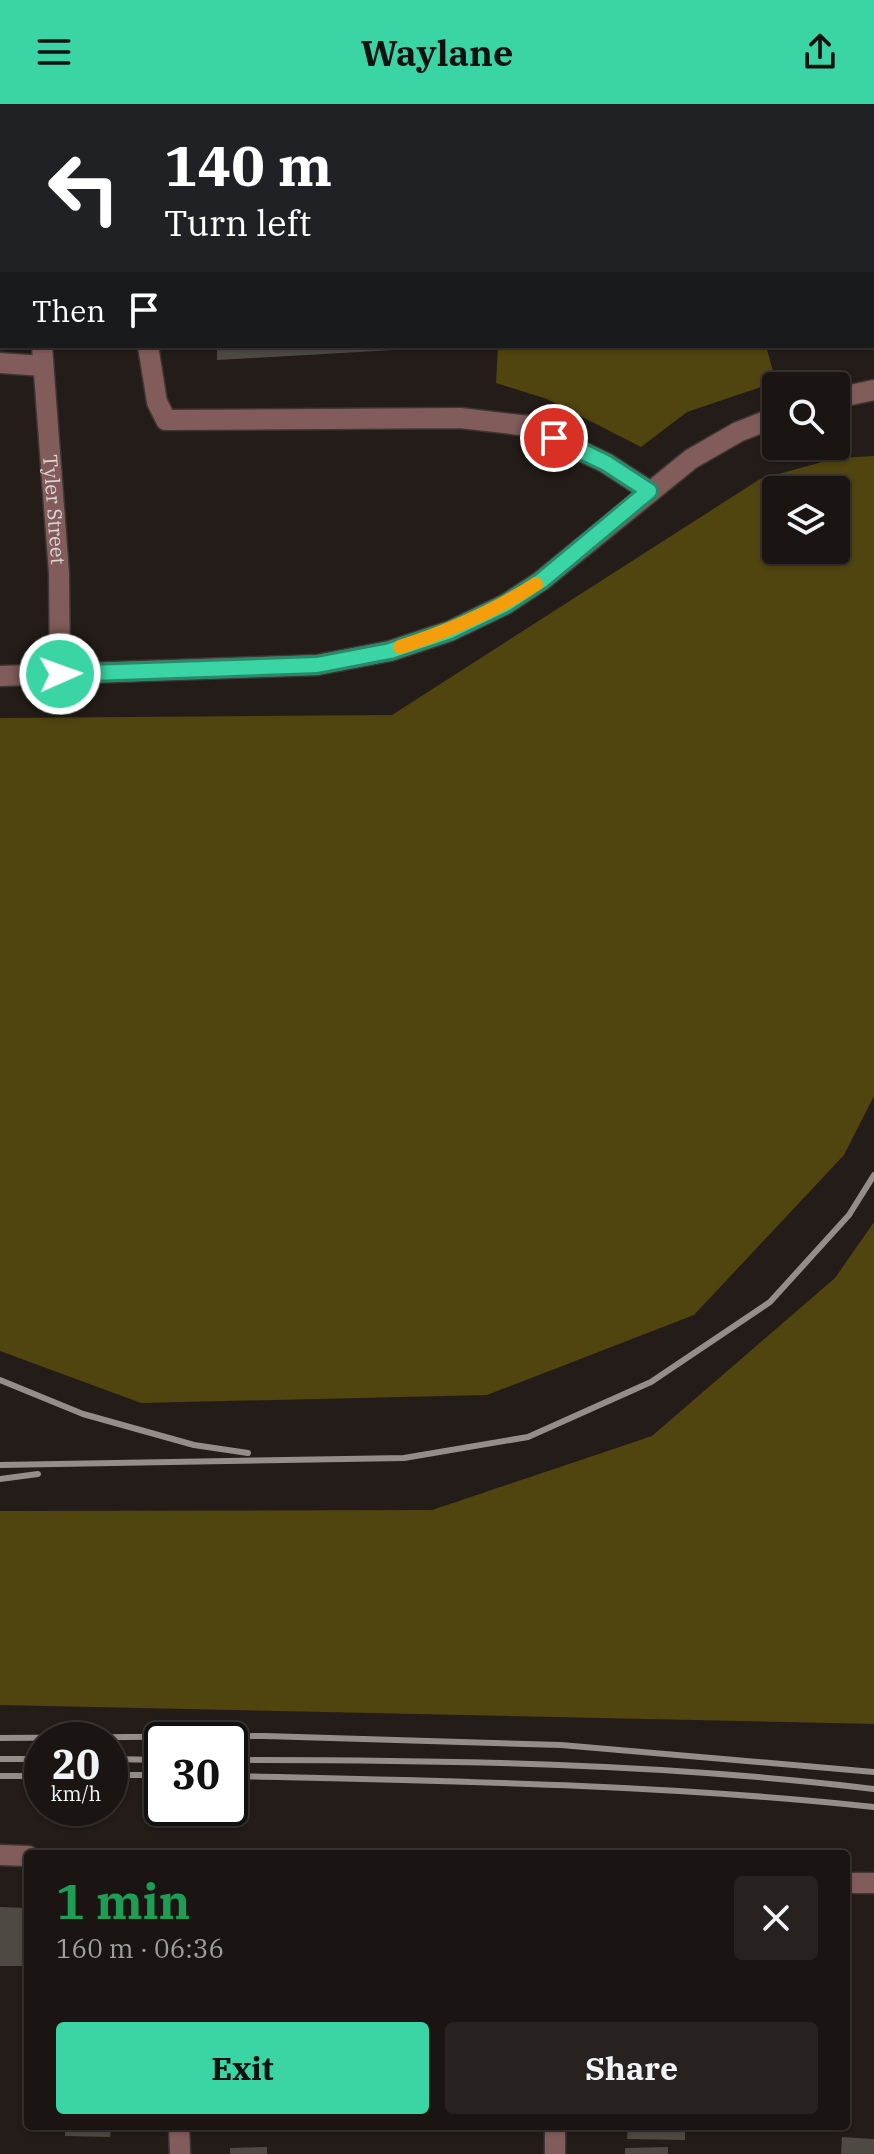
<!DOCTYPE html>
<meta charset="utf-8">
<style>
:root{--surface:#1a1512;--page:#272220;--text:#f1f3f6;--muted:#9f9f9f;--line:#383432;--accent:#3bd4a4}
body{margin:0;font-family:"IBM Plex Serif",serif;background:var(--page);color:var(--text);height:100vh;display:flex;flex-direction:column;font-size:30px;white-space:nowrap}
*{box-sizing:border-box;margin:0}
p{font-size:26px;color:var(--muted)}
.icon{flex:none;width:44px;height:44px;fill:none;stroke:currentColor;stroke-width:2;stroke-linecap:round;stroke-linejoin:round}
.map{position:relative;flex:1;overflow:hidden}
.side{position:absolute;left:24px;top:1746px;width:826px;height:280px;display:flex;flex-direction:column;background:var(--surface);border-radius:8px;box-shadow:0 2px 6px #0004,0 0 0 2px var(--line)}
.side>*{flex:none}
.hud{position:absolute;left:0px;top:0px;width:874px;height:244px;box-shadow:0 2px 6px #0004,0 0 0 2px var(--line);background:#202124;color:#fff;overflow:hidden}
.controls{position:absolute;left:762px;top:268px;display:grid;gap:16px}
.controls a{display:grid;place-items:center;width:88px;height:88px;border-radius:8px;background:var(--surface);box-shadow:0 2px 6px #0004,0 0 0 2px var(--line);font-size:40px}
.speed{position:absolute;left:24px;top:1618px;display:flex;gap:16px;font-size:40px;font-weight:700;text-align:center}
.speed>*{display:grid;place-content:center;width:104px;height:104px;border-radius:50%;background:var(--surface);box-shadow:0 2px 6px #0004,0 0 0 2px var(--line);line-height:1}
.speed small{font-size:20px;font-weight:400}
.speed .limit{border:4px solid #111;border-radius:12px;background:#fff;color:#111}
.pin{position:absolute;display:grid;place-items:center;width:68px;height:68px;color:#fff;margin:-34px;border:4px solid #fff;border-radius:50%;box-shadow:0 2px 8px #0007}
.me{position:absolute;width:88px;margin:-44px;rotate:88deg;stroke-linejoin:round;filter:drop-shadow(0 0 6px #0008)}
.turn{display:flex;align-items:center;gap:28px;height:168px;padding:0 32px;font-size:36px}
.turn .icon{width:104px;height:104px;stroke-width:2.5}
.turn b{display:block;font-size:56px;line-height:68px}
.then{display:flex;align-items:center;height:76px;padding:0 32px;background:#0003;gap:16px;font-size:30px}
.round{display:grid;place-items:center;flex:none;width:84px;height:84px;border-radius:8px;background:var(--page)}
.head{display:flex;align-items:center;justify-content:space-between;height:136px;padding:0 32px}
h1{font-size:48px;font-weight:800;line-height:60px;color:#1e9e55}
.primary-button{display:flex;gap:16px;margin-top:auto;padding:16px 32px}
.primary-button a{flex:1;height:92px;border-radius:8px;background:var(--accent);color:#111;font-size:32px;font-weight:800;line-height:92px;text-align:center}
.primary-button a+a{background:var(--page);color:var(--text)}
header{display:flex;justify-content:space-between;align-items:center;height:104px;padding:0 32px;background:var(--accent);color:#111;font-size:36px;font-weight:800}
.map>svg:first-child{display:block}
</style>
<header><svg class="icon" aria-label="menu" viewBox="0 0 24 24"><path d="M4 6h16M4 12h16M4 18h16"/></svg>Waylane<svg class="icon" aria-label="share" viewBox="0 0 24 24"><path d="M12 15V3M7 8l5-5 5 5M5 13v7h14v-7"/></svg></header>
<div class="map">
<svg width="874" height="2050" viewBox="0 0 874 2050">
<rect width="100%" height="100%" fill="#231c18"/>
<path fill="#50440f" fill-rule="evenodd" d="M 498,242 L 766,242 L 776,278 L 687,308 L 641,343 L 547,295 L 496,279 Z
M 874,352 L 874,992 L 844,1051 L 694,1211 L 487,1291 L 141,1299 L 0,1247 L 0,614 L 392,611 L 760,375 L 837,354 ZM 776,386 L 836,386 L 836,446 L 776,446 Z
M 874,1118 L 874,1620 L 0,1601 L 0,1407 L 432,1406 L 652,1332 L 835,1174 Z"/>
<path fill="#4e4943" d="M 217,242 L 429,242 L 429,244 L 217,256 Z
M 0,1803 L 28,1804 L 28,1862 L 0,1862 Z
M 65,2022 L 111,2022 L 110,2033 L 65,2032 Z
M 628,2022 L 685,2022 L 685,2036 L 627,2035 Z
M 842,2033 L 874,2035 L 874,2050 L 841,2050 Z
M 267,2043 L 267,2050 L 230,2050 L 230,2044 Z
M 668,2043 L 668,2050 L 625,2050 L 625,2044 Z"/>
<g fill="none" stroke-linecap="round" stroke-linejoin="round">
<g stroke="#3d3632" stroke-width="23">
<g id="minor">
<path d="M 24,0 L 24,2"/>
<path d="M 599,2 L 627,0"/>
<path id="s1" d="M 42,242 L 59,470 L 60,570"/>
<path d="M 148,242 L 157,298 L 166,316 L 460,314 L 529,322 L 606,359 L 649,387"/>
<path d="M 0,259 L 43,262"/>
<path d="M 836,294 L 874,286"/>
<path d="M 0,572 L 317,561 L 390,547 L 450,527 L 506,500 L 541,477 L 691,355 L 738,328 L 776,313"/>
<path d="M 0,1751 L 28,1752"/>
<path d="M 846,1779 L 874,1779"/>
<path d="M 179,2022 L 180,2050"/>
<path d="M 555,2022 L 555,2050"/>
</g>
</g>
<use href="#minor" stroke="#815c5a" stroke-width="20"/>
<path stroke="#948e8b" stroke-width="6" d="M 0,1276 L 83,1310 L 194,1341 L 248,1349
M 0,1361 L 404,1354 L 528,1333 L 651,1278 L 770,1198 L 849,1111 L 874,1071
M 0,1375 L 38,1370
M 0,1634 L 265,1632 L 561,1641 L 874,1668
M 0,1655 L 42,1655
M 110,1655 L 162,1656
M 230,1656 C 445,1656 661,1659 874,1685
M 110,1671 L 162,1671
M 0,1672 L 42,1672
M 230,1672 C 445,1677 660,1680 874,1703"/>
</g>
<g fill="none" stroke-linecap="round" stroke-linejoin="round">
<g stroke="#268a6b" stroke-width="20">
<path id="route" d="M 60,570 L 317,561 L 390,547 L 450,527 L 506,500 L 541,477 L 649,387 L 606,359 L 554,334"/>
</g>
<use href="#route" stroke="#3bd4a4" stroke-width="14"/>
<path stroke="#f59e0b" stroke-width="14" d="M 400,543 C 449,527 493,508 536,480"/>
</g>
<g text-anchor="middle" stroke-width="6" stroke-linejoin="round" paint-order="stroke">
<g font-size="20" fill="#dcd7d4" stroke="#231c18">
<text dy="7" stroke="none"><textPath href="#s1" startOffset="164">Tyler Street</textPath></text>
</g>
</g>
</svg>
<div class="controls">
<a><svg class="icon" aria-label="search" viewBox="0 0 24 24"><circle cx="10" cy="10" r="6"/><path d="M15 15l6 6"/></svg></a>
<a><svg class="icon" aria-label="layers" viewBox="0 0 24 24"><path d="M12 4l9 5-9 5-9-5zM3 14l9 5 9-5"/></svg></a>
</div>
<div class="speed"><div>20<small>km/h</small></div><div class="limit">30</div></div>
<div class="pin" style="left:554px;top:334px;background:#d93025"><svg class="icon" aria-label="arrive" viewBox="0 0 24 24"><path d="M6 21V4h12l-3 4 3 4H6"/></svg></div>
<svg class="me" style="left:60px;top:570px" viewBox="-20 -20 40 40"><circle r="17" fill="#3bd4a4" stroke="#fff" stroke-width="3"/><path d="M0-11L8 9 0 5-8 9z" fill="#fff"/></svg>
<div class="hud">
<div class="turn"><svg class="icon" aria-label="left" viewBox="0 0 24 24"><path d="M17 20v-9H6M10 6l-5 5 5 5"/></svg><div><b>140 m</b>Turn left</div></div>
<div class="then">Then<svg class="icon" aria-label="arrive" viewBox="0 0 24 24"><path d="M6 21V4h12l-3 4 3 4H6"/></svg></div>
</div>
<section class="side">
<div class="head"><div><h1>1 min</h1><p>160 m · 06:36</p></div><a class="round"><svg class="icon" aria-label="close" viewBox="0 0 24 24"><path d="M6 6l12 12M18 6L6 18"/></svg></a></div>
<div class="primary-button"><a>Exit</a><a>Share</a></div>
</section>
</div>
